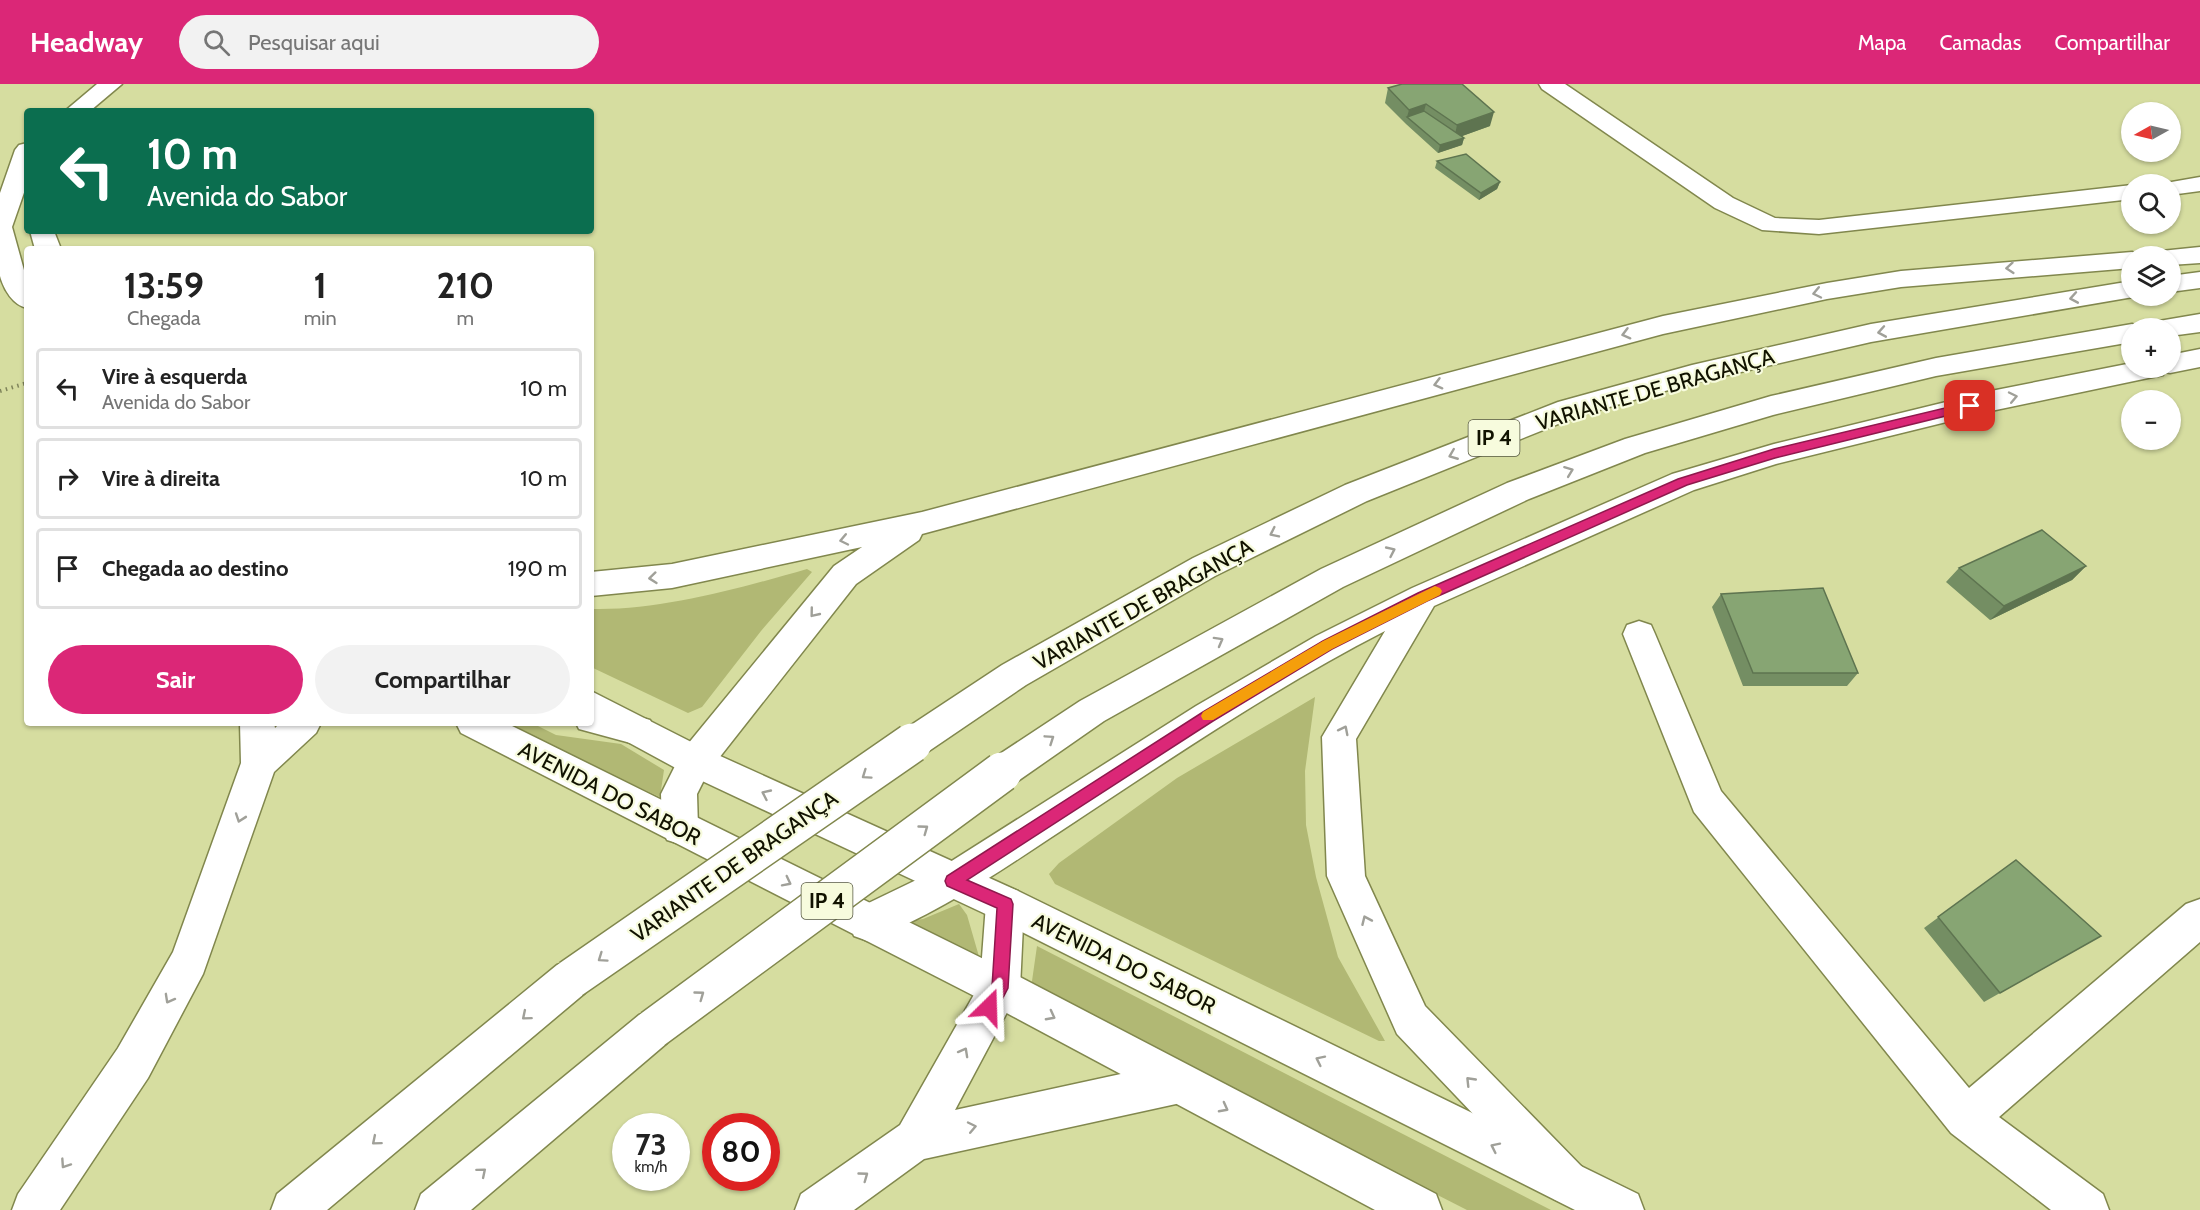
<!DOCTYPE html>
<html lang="pt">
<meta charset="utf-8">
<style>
:root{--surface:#fff;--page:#f2f2f2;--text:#222;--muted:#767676;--line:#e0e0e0;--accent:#db2777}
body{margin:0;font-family:Cabin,sans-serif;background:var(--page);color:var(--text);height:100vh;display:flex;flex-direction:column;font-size:22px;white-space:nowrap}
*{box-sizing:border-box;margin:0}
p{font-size:20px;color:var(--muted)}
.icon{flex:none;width:33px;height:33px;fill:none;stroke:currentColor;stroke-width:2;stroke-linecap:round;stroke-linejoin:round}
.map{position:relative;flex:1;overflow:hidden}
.side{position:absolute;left:24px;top:162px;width:570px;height:480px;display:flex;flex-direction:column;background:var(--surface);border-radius:6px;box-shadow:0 2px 4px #0004}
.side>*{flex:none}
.top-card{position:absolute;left:24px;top:24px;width:570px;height:126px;border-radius:6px;box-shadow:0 2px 4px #0004;background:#0b6e4f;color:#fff;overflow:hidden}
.needle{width:39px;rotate:262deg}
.controls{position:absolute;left:2121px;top:18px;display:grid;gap:12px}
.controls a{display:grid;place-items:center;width:60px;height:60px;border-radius:50%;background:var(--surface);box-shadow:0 2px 4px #0004;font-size:30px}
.speed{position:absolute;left:612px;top:1029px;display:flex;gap:12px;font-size:30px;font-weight:700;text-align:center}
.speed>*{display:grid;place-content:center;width:78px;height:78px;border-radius:50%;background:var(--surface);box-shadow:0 2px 4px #0004;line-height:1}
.speed small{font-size:15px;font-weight:400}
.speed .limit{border:9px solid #d22;background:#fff;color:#111}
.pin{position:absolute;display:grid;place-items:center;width:51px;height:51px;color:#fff;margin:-26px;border-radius:12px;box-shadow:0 3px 9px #0006}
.me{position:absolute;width:66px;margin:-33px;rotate:22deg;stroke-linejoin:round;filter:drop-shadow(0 0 4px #0008)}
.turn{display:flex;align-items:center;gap:21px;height:126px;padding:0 24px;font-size:27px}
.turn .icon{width:78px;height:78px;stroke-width:2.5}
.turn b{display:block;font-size:42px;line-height:51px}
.eta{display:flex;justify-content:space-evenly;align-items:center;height:102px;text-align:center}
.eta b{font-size:36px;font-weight:700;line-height:42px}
.cta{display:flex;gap:12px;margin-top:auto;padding:12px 24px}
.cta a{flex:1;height:69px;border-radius:36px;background:var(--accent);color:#fff;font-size:24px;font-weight:700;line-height:69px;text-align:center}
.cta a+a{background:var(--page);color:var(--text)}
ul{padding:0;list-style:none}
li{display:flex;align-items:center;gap:18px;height:81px;margin:0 12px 9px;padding:0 12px;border:3px solid var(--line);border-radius:6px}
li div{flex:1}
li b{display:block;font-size:22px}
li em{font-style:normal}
header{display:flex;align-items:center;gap:36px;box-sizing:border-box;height:84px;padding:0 30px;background:var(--accent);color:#fff}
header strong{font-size:28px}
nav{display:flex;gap:33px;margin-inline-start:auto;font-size:21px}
.search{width:420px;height:54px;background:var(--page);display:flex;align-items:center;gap:15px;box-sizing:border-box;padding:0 21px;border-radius:33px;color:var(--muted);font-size:22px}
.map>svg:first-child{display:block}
</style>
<header>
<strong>Headway</strong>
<div class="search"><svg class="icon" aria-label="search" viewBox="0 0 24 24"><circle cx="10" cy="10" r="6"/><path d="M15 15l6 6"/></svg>Pesquisar aqui</div>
<nav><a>Mapa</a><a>Camadas</a><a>Compartilhar</a></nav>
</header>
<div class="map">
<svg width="2200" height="1126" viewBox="0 0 2200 1126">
<rect width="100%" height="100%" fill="#d6dda0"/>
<path fill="#b1b874" d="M 807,485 L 812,488 L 761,547 L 702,623 L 688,629 L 591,583 L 591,525 C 659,527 741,504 807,485 Z
M 1315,613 L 1305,687 L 1306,741 L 1316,793 L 1338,873 L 1385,957 L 1379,957 L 1055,800 L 1049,790 L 1059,779 L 1177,694 Z
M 510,639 L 532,639 L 556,651 L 621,660 L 664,686 L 660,713 L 561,667 Z
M 959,820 L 967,831 L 980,876 L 901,838 L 923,835 Z
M 1037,862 L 1551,1126 L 1467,1126 L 1031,904 Z"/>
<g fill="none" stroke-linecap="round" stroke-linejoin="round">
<g stroke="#81874d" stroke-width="3">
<path id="minor" d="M 1539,0 L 1565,0 L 1733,114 L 1775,134 L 1819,136 L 2132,101 L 2132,115 L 1819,150 L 1762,146 L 1715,124 L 1542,5 Z
M 2200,93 L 2200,107 L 2170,111 L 2170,100 L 2160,100 Z
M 1639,537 L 1651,541 L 1655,550 L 1721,707 L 1969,1004 L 2186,820 L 2200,815 L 2200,858 L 1999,1033 L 2103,1110 L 2109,1126 L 2051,1126 L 1951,1049 L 1694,728 L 1623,550 L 1627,541 Z"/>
</g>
<g stroke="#81874d" stroke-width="3">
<path id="primary" d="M 97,0 L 122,0 L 90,27 L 65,27 Z
M 27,59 L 27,100 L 12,143 L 27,197 L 27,224 C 13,221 4,206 0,192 L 0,109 L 15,66 L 19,61 Z
M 30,147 L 54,147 L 61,165 L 35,165 Z
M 591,607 L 707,666 L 1018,807 L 1638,1110 L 1644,1126 L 1575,1126 L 992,833 L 683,688 L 591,638 Z
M 456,639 L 506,639 L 1014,890 L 1436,1110 L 1442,1126 L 1375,1126 L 986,918 L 461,649 Z"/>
</g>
<g stroke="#81874d" stroke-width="3">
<path id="trunk" d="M 2200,163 L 2200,179 L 2170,181 L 2170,172 L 2158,172 L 2161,167 Z
M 2132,168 L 2142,172 L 2132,172 L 2132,184 L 1901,203 L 1827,215 L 1663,250 L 922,450 L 919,456 L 856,500 L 708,688 L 697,710 L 698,744 L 693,756 L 680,760 L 667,756 L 662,744 L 661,710 L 683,666 L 834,482 L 862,463 L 672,504 L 591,512 L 591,488 L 672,480 L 922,428 L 1663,232 L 1827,199 L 1901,187 Z
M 2200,188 L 2200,204 L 2170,208 L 2170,192 Z
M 2132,197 L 2132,212 L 2139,212 L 1871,258 L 1693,299 L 1578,332 L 1367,417 L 1215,492 L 1026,601 L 926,669 L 914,673 L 902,669 L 897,658 L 902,647 L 1002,581 L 1193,474 L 1345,401 L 1558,318 L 1692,281 L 1871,240 Z
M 2200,230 L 2200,248 L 2170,252 L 2170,244 L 2149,244 L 2153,238 Z
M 2132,240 L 2143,244 L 2132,244 L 2132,258 L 1936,292 L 1773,331 L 1645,369 L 1529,415 L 1343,503 L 1104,637 L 1015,699 L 1002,703 L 989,699 L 984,688 L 989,677 L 1080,617 L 1321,485 L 1507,399 L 1625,355 L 1771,312 L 1936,274 Z
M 2200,265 L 2200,283 L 2170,289 L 2164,288 L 2163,291 L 2153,293 L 1991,327 L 1776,380 L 1694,406 L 1434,522 L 1356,655 L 1365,792 L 1425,922 L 1584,1085 L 1591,1100 L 1584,1115 L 1569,1122 L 1554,1115 L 1397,950 L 1327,792 L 1322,653 L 1385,547 C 1278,602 1177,670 1076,737 C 1009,781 943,828 868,857 L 854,852 L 849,839 L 854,826 L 939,785 L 1196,622 L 1316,552 L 1412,504 L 1672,390 L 1774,360 L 1991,307 L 2132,279 L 2132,284 L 2170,284 L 2170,271 Z
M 591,620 L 650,636 L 655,646 L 650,656 L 638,661 L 579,645 L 576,639 L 591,639 Z
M 240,639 L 274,639 L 275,644 L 280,639 L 321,639 L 316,649 L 274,688 L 203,890 L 148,994 L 60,1126 L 12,1126 L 18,1110 L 118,964 L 173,868 L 241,679 Z
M 1005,802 L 1018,807 L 1024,820 L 1020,904 L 955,1026 L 1176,978 L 1191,984 L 1197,999 L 1191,1014 L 1176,1020 L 924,1075 L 854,1126 L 795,1126 L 801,1110 L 900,1041 L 980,900 L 986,820 L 992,807 Z
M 571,876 L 585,881 L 591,895 L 585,909 L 327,1126 L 271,1126 L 277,1110 L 557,881 Z
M 653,925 L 667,931 L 673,945 L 667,959 L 471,1126 L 415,1126 L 421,1110 L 639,931 Z"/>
</g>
<path stroke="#7f845a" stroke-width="4" stroke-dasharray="1.5 4.5" stroke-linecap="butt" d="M 0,307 L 27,299"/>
<use href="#minor" fill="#fff" fill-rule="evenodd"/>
<use href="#primary" fill="#fff" fill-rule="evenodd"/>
<use href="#trunk" fill="#fff" fill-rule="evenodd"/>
<g stroke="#81874d" stroke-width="34" stroke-linecap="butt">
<path id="trunk-bridge-far1" d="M 910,661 L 914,658"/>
</g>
<g stroke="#81874d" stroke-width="42" stroke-linecap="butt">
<path id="trunk-bridge" d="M 571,895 L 912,659
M 653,945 L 1002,688"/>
</g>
<use href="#trunk-bridge-far1" stroke="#fff" stroke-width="31"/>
<use href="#trunk-bridge" stroke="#fff" stroke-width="39"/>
</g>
<path fill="#748e63" d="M 1388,4 L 1490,42 L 1462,52 L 1464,54 L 1462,61 L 1438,69 L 1406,40 L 1385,19 Z
M 1437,77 L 1500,98 L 1497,105 L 1479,116 L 1435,84 Z
M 2086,482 L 2072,496 L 1990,536 L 1946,498 L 1959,484 Z
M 1721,510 L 1858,589 L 1847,602 L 1743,602 L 1712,523 Z
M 2016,776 L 2083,862 L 1984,918 L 1924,844 Z"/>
<path fill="#5e7450" d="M 1426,20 L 1422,35 L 1407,33 L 1409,26 Z
M 1494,28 L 1490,42 L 1454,55 L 1457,41 Z
M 1464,54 L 1462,61 L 1438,69 L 1440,61 Z
M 1500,98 L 1497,105 L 1479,116 L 1481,109 Z
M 2086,482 L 2072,496 L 1990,536 L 2004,522 Z"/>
<path fill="#87a573" stroke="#5e7450" stroke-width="1.5" d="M 1402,0 L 1462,0 L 1494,28 L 1457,41 L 1426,20 L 1409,26 L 1388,4 Z
M 1424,27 L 1464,54 L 1440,61 L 1407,33 Z
M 1466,70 L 1500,98 L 1481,109 L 1437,77 Z
M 2042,446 L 2086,482 L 2004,522 L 1959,484 Z
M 1823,504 L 1858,589 L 1753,589 L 1721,510 Z
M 2016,776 L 2101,852 L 2000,909 L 1938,833 Z"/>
<defs><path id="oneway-chevron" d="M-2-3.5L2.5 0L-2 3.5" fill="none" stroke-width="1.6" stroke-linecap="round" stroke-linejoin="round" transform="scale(1.5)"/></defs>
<g stroke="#a0a099">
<use href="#oneway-chevron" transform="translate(2010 184) rotate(175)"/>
<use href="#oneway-chevron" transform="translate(1817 209) rotate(168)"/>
<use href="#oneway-chevron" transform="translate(2074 214) rotate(170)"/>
<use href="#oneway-chevron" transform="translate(1882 248) rotate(170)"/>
<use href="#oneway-chevron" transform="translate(1626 250) rotate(165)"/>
<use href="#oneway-chevron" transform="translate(1438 300) rotate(165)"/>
<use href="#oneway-chevron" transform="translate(2013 313) rotate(-12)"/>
<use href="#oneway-chevron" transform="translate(1453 371) rotate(158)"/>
<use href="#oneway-chevron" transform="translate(1569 387) rotate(-21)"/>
<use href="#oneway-chevron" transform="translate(1274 449) rotate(154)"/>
<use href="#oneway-chevron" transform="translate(844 456) rotate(168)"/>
<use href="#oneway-chevron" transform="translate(1391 467) rotate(-25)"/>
<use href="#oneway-chevron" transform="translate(653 494) rotate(174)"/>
<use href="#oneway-chevron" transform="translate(814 529) rotate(129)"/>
<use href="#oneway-chevron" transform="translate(1219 557) rotate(-29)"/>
<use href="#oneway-chevron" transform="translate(1344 646) rotate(-63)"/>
<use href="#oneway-chevron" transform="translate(1050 655) rotate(-34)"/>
<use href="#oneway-chevron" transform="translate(866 691) rotate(145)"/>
<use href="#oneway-chevron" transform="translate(766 710) rotate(-155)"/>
<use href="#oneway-chevron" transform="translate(240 734) rotate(109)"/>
<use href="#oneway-chevron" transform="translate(924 745) rotate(-36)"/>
<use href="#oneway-chevron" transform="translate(787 798) rotate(27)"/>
<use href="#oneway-chevron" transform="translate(1366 836) rotate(-114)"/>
<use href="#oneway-chevron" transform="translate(602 874) rotate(145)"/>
<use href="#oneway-chevron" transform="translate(700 911) rotate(-36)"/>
<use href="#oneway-chevron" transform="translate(169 915) rotate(119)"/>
<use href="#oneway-chevron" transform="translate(526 932) rotate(140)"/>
<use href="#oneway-chevron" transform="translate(1051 932) rotate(28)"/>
<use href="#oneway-chevron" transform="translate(964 968) rotate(-61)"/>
<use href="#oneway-chevron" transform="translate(1320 976) rotate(-154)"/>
<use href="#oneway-chevron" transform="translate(1470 997) rotate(-134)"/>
<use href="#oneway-chevron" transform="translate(1224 1024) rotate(28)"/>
<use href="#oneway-chevron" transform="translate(972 1043) rotate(-12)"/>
<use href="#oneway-chevron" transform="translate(376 1057) rotate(140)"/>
<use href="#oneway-chevron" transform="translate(1495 1063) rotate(-154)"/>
<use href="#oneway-chevron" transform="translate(65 1080) rotate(124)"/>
<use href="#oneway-chevron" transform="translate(482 1088) rotate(-40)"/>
<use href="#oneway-chevron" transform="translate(864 1092) rotate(-36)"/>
</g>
<path fill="#db2777" stroke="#8e194d" stroke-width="1.5" d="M 1970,318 L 1975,322 L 1974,325 L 1775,374 L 1687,401 L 1427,517 L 1332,565 L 1213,637 L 967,796 L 1011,815 L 1013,820 L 1008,904 L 995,929 L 989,931 L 983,929 L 981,923 L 992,903 L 997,824 L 947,802 L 945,797 L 947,792 L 1203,628 L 1323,557 L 1418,509 L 1678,395 L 1774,365 Z"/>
<path fill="#f59e0b" d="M 1435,502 L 1440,504 L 1442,507 L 1440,511 L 1332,565 L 1213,636 L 1203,636 L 1201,632 L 1203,628 L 1323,557 Z"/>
<g text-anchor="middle" stroke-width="4.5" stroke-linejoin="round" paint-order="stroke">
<g fill="#f7fbdd" stroke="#565842" stroke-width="1.5">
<rect x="1468.5" y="336" width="51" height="36" rx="4.5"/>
<rect x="801.5" y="799" width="51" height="36" rx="4.5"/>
</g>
<g font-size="21" font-weight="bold" fill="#111200">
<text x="1494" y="361">IP 4</text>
<text x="827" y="824">IP 4</text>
</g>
<g font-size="22" fill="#111200" stroke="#f7fbdd">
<text transform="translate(1655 305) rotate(-16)" y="8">VARIANTE DE BRAGANÇA</text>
<text transform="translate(1143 520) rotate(-29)" y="8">VARIANTE DE BRAGANÇA</text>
<text transform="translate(610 709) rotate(27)" y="8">AVENIDA DO SABOR</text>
<text transform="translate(734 782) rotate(-35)" y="8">VARIANTE DE BRAGANÇA</text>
<text transform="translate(1124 879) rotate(26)" y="8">AVENIDA DO SABOR</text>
</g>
</g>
</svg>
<div class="controls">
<a><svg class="needle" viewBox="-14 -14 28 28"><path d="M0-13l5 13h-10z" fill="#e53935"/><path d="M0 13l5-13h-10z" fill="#767676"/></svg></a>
<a><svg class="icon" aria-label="search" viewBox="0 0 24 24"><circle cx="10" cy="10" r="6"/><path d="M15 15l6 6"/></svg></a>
<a><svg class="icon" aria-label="layers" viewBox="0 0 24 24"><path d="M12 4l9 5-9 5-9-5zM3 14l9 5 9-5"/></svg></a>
<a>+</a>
<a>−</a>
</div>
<div class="speed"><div>73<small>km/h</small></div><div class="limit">80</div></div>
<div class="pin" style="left:1970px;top:322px;background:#d93025"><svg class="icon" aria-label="arrive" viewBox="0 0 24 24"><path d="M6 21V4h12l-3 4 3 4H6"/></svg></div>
<svg class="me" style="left:989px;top:923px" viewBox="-20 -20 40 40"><path d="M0-17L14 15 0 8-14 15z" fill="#db2777" stroke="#fff" stroke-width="4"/></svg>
<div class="top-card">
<div class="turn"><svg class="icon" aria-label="left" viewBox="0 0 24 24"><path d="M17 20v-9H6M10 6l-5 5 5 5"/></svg><div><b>10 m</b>Avenida do Sabor</div></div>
</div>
<section class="side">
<div class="eta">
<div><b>13:59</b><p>Chegada</p></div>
<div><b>1</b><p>min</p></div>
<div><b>210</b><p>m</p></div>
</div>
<ul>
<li><svg class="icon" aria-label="left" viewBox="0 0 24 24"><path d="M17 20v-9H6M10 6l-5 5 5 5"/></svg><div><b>Vire à esquerda</b><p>Avenida do Sabor</p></div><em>10 m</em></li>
<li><svg class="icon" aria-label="right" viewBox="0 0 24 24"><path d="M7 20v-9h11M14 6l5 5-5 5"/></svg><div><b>Vire à direita</b></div><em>10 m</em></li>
<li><svg class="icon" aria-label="arrive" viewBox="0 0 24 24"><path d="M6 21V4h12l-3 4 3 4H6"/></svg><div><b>Chegada ao destino</b></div><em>190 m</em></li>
</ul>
<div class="cta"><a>Sair</a><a>Compartilhar</a></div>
</section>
</div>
